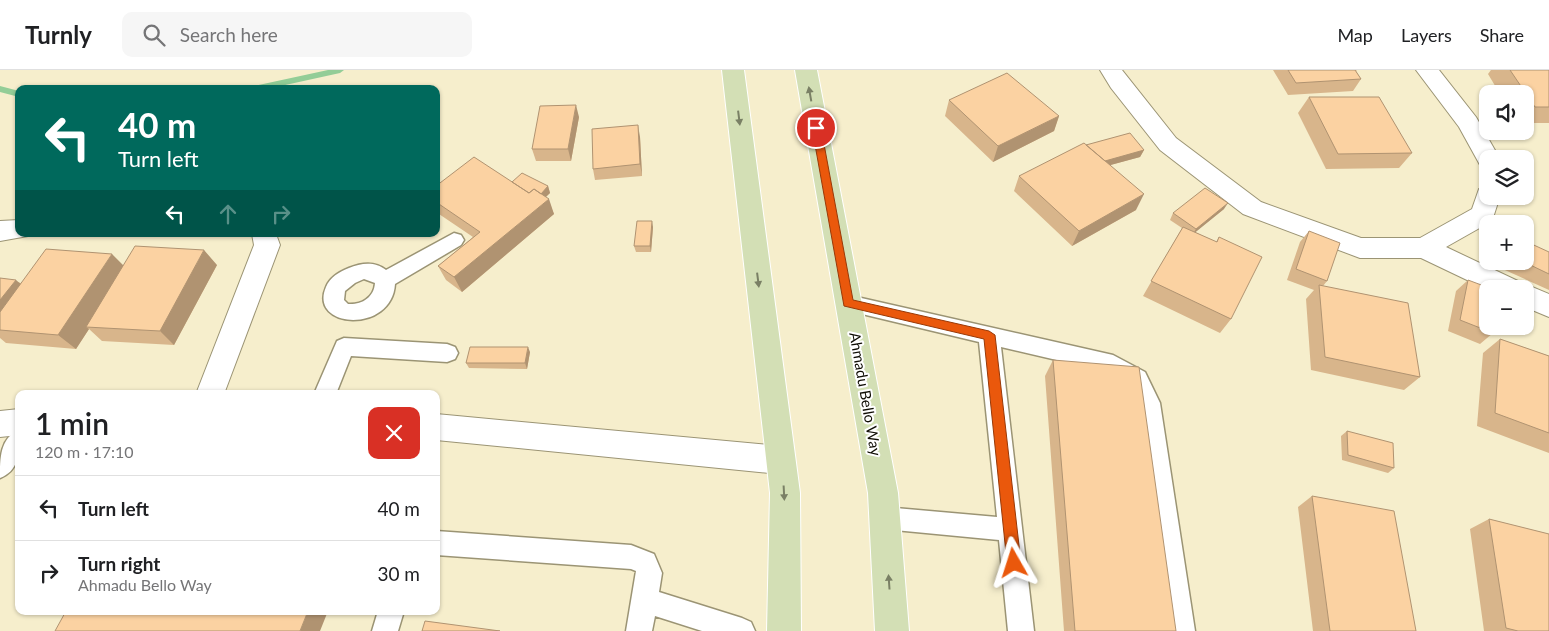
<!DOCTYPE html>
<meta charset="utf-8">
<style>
:root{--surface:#fff;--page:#f6f6f6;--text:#202124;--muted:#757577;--line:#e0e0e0}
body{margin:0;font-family:Lato,sans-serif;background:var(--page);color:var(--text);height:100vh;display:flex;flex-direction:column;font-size:19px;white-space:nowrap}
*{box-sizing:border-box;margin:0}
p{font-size:16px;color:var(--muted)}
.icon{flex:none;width:28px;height:28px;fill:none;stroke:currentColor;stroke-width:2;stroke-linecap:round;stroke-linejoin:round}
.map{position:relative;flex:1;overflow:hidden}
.details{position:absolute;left:15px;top:320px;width:425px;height:225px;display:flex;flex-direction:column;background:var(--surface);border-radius:10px;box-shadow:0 1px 4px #0004}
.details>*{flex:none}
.top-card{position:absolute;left:15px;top:15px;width:425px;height:152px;border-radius:10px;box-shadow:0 1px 4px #0004;background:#00695c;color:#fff;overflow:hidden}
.tools{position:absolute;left:1479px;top:15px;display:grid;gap:10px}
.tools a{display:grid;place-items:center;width:55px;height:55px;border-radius:10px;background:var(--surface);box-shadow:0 1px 4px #0004;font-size:25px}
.pin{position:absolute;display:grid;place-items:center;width:42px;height:42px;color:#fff;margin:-21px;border:2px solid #fff;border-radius:50%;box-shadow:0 1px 5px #0007}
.me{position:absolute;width:55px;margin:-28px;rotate:354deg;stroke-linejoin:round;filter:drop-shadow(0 0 4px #0008)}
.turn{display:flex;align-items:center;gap:18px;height:105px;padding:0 20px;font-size:22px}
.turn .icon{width:65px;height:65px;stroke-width:2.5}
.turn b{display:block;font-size:35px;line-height:42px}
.lanes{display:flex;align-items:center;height:48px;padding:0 20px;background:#0003;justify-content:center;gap:25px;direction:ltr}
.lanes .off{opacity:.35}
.round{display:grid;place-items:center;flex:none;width:52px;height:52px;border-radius:10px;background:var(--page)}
.overview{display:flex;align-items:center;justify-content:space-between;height:85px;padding:0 20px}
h1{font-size:30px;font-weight:600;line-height:38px}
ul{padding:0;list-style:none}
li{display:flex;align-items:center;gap:15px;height:65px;padding:0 20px;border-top:1px solid var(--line)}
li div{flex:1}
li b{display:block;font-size:19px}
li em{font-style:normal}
header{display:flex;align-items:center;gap:30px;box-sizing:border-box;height:70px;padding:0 25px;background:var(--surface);border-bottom:1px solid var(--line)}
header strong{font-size:24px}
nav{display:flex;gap:28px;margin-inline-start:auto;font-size:18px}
.search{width:350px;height:45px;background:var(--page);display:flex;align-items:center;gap:12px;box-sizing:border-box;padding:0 18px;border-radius:10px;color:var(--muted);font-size:19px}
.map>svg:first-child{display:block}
</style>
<header>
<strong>Turnly</strong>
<div class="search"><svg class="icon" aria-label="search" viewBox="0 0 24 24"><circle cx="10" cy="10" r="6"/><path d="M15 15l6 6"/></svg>Search here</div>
<nav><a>Map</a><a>Layers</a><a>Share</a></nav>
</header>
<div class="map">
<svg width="1549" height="561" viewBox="0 0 1549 561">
<rect width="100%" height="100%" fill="#f6eecc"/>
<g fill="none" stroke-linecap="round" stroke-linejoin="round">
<path fill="#93cd97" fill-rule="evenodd" d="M 328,0 L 344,0 L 340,3 L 267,19 L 250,19 L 254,16 Z
M 0,16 L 19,21 L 19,27 L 0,22 Z"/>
<g stroke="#9b9474" stroke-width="3">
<path id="service" d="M 454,163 L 461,165 L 464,170 L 461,175 L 395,214 C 392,264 308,259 326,217 C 330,207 339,202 349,198 C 361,193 375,191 386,200 ZM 364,209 L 375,213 C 374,228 361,235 348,234 L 344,230 L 345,221 L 355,213 Z
M 848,225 L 1113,285 L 1145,302 L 1160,333 L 1195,561 L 1169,561 L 1138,333 L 1129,316 L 1108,302 L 1001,277 L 1034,561 L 1008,561 L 999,470 L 884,459 L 876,456 L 872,448 L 876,440 L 884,437 L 997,447 L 979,272 L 841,239 L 838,233 L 841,227 Z
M 344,268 L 447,274 L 455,277 L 458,283 L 455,289 L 447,292 L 351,286 L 336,324 L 314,324 L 337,271 Z
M 19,360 C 19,379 21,400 0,408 C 0,388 0,368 19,360 Z
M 436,461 L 631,475 L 654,484 L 662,503 L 659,522 L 742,548 L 751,552 L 755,561 L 702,561 L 655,546 L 652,561 L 626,561 L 636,501 L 631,499 L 436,485 Z
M 378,541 L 404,541 L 398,561 L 372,561 Z"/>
</g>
<g stroke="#9b9474" stroke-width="2">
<path id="minor" d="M 1100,0 L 1122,0 L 1176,68 L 1261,132 L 1361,168 L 1420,168 L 1472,139 L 1479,119 L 1488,116 L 1488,126 L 1500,126 L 1492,151 L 1446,177 L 1520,212 L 1522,215 L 1525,214 L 1549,224 L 1549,247 L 1525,237 L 1525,219 L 1488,220 L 1421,188 L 1360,188 L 1243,144 L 1160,80 L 1111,18 Z
M 1416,0 L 1439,0 L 1476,47 L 1500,89 L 1488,89 L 1488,97 L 1480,95 L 1459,57 Z
M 19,150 L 19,164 L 29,164 L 28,166 L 0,171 L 0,151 Z
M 252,164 L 276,164 L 280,175 L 224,324 L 196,324 L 254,175 Z
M 19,339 L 19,365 L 0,367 L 0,341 Z
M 436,344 L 780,376 L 791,380 L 795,390 L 791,400 L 780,404 L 436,370 Z"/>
</g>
<g stroke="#fff" stroke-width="2">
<path id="primary" d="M 722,0 L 744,0 L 800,423 L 801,561 L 767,561 L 770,423 Z
M 795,0 L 817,0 L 898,423 L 909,561 L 875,561 L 868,423 Z"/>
</g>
<use href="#service" fill="#fff" fill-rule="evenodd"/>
<use href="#minor" fill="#fff" fill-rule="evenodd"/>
<use href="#primary" fill="#d3dfb5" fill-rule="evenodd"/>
</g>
<path fill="#d8b58b" d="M 1273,0 L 1357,0 L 1356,1 L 1361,9 L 1353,21 L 1288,25 Z
M 1491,0 L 1549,0 L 1549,53 L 1525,53 L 1525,24 L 1500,24 L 1488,4 Z
M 1309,27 L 1412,83 L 1399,98 L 1326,99 L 1298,43 Z
M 949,30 L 1059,46 L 1054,61 L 993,92 L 945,46 Z
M 579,47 L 571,91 L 536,91 L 532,79 Z
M 640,67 L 642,106 L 595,110 L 593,99 Z
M 1144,80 L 1140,87 L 1110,95 L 1136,140 L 1072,176 L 1014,121 L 1019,106 Z
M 512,112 L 548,116 L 550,123 L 546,127 L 554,144 L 462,222 L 446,210 L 438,196 L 473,167 L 436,142 L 436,116 Z
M 1224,139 L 1195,162 L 1216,172 L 1219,167 L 1231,249 L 1220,263 L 1143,226 L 1182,158 L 1170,150 L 1173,143 Z
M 653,157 L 651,182 L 636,182 L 634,176 Z
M 1309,161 L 1327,211 L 1323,216 L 1420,307 L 1404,320 L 1311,300 L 1306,229 L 1314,220 L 1287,210 L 1300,172 Z
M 1549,182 L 1549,220 L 1487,192 L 1488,191 L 1525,191 Z
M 123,195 L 217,195 L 174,275 L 102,271 L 89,259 L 76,279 L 6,273 L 0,268 L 0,208 L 21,213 Z
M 1468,210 L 1493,263 L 1480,274 L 1448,261 L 1456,221 Z
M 1500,269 L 1549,286 L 1549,383 L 1477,356 L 1483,283 Z
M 530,282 L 527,299 L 469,298 L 466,293 Z
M 1053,290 L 1176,561 L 1064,561 L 1045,306 Z
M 1347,361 L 1394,398 L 1388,403 L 1342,390 L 1341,366 Z
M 1312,426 L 1416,561 L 1313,561 L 1298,437 Z
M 1489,449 L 1549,561 L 1484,561 L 1470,459 Z"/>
<path fill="#b09371" d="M 576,35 L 579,47 L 571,91 L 568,79 Z
M 1059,46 L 1054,61 L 993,92 L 998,76 Z
M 638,55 L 640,67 L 642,106 L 640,94 Z
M 1144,80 L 1140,87 L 1096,99 L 1098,92 Z
M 548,116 L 550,123 L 537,135 L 535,129 Z
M 1144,124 L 1136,140 L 1072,176 L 1079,161 Z
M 549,129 L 554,144 L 462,222 L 454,207 Z
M 1228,133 L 1224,139 L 1192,165 L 1196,159 Z
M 652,151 L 653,157 L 651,182 L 650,176 Z
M 204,180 L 217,195 L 174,275 L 160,261 Z
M 112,184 L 127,199 L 86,257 L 89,259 L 76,279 L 58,265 Z
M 16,210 L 29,221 L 0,258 L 0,230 Z
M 528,277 L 530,282 L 527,299 L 525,293 Z
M 308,541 L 328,541 L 320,561 L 300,561 Z"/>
<path fill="#fbd2a2" stroke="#b09371" d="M 1288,0 L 1355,0 L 1361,9 L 1296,13 Z
M 1510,0 L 1549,0 L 1549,37 L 1535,37 Z
M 1007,3 L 1059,46 L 998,76 L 949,30 Z
M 1309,27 L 1379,27 L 1412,83 L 1338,84 Z
M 576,35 L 568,79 L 532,79 L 540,36 Z
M 638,55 L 640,94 L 593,99 L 592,59 Z
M 1130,63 L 1144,80 L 1105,91 L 1086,75 Z
M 1084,73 L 1144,124 L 1079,161 L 1019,106 Z
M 474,87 L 529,123 L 534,119 L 549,129 L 454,207 L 438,196 L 480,162 L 436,132 L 436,116 Z
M 522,103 L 548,116 L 541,124 L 534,119 L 529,123 L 512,112 Z
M 1205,118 L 1228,133 L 1196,159 L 1173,143 Z
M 637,151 L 652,151 L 650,176 L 634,176 Z
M 1183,157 L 1217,172 L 1219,167 L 1262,187 L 1231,249 L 1151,211 Z
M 1309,161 L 1340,173 L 1327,211 L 1296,199 Z
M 1525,171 L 1549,182 L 1549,204 L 1522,191 L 1525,191 Z
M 135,176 L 204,180 L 160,261 L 86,257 Z
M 46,179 L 112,184 L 58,265 L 0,260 L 0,242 Z
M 0,208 L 16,210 L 0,230 Z
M 1468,210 L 1492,219 L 1488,219 L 1488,256 L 1494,256 L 1493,263 L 1460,250 Z
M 1319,215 L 1408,233 L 1420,307 L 1325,287 Z
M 1500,269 L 1549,286 L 1549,363 L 1495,343 Z
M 470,277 L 528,277 L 525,293 L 466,293 Z
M 1053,290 L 1139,297 L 1176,561 L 1075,561 Z
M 1347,361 L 1393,373 L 1394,398 L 1348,385 Z
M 1312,426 L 1394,441 L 1416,561 L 1330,561 Z
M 1489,449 L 1549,464 L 1549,561 L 1518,561 L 1506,558 Z
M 66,541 L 308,541 L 300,561 L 55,561 Z
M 425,551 L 500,561 L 422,561 Z"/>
<defs><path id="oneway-solid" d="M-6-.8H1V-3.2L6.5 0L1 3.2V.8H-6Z" transform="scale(1.25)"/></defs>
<g fill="#7a8065">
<use href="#oneway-solid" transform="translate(810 24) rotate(-100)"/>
<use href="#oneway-solid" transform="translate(739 48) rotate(83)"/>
<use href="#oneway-solid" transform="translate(758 210) rotate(83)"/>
<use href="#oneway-solid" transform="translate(784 423) rotate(87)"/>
<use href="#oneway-solid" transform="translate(889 512) rotate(-94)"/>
</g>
<path fill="#ea580c" stroke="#983908" d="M 816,55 L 821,58 L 853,230 L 989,261 L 995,265 L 1021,493 L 1019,498 L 1014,500 L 1009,498 L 1007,493 L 984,269 L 844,236 L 812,58 Z"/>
<g text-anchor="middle" stroke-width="4" stroke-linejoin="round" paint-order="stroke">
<g font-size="15" fill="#0e0c03" stroke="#fff">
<text transform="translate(865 324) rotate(80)" y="5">Ahmadu Bello Way</text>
</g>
</g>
</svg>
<div class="tools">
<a><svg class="icon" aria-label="sound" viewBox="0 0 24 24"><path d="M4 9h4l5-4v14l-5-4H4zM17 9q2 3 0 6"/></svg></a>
<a><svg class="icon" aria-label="layers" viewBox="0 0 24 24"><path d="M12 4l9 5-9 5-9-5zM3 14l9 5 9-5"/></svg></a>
<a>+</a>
<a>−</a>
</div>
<div class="pin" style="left:816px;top:58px;background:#d93025"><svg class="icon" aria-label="arrive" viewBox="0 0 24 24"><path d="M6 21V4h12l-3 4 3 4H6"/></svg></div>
<svg class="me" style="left:1014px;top:493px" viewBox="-20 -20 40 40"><path d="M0-17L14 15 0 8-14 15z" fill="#ea580c" stroke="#fff" stroke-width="4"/></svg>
<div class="top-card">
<div class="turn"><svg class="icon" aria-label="left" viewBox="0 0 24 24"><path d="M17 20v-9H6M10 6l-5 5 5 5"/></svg><div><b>40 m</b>Turn left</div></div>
<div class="lanes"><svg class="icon" aria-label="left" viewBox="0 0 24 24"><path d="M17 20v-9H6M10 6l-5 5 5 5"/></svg><svg class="icon off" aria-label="ahead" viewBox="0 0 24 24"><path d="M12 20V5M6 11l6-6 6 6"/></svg><svg class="icon off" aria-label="right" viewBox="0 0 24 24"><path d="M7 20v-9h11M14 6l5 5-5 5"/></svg></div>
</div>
<section class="details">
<div class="overview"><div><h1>1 min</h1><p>120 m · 17:10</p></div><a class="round" style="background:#d93025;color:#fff"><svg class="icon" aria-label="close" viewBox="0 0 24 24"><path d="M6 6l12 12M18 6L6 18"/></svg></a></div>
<ul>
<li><svg class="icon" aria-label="left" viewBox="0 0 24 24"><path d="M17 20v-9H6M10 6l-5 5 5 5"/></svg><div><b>Turn left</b></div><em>40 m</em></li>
<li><svg class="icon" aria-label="right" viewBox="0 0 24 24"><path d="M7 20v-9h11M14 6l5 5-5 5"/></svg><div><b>Turn right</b><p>Ahmadu Bello Way</p></div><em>30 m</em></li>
</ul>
</section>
</div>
